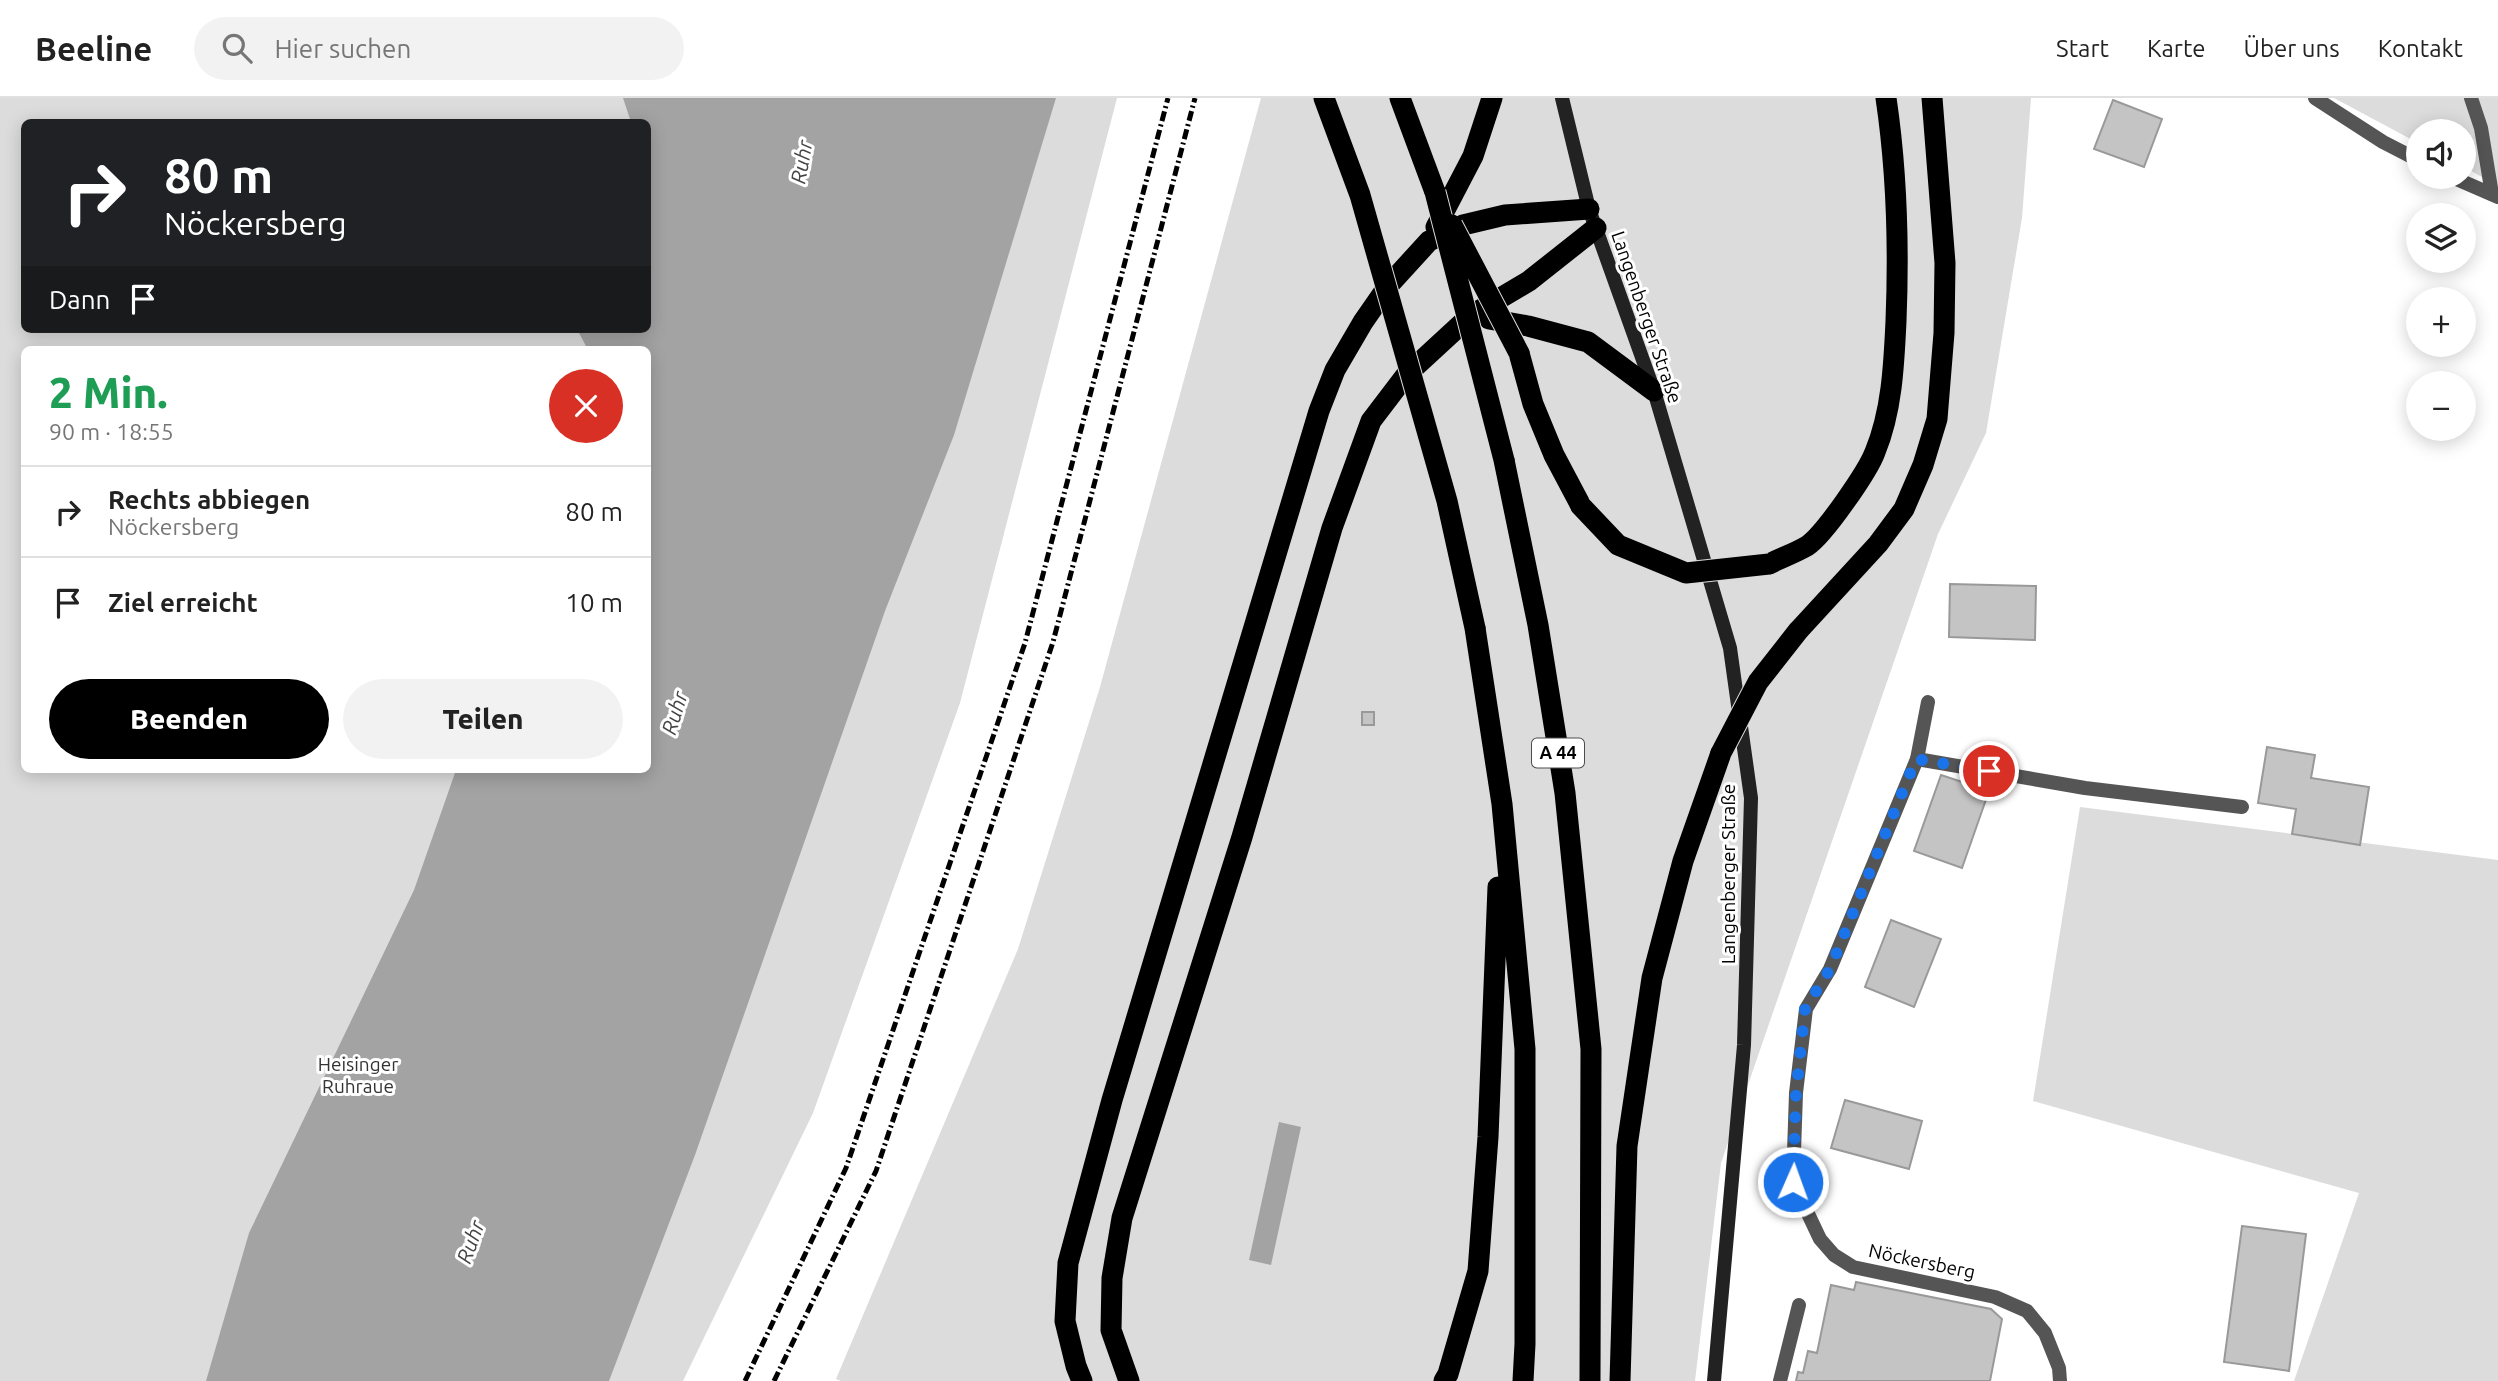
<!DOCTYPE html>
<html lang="de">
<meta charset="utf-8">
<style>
:root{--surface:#fff;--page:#f2f2f2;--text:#222;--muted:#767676;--line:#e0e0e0;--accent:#000}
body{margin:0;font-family:Ubuntu,sans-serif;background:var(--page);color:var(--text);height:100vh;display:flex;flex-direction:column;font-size:26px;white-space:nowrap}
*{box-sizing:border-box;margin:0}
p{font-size:23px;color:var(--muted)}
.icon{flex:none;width:38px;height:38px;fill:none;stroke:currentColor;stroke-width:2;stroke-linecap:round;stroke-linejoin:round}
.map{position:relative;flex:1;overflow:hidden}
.side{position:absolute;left:21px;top:248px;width:630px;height:427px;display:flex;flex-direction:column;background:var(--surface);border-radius:10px;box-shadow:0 4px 18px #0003}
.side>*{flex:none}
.guide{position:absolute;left:21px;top:21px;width:630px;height:214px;border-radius:10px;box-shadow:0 4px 18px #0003;background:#202124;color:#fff;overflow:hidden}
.controls{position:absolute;left:2406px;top:21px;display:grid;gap:14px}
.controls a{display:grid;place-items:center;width:70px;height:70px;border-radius:50%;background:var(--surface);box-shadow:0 4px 18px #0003;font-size:35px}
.pin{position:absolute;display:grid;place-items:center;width:60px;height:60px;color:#fff;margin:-30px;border:4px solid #fff;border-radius:50%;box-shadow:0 2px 7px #0007}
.me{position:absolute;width:77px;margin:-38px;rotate:2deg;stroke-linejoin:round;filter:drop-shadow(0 0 5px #0008)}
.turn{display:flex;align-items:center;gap:24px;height:147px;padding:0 28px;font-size:32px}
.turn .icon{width:91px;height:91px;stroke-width:2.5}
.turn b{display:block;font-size:49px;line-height:60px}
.then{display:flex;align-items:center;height:66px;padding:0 28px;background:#0003;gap:14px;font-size:26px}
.round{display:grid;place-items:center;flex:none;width:74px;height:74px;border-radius:37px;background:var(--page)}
.overview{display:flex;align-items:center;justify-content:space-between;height:119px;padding:0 28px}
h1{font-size:42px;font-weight:800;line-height:52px;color:#1e9e55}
.cta{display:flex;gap:14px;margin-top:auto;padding:14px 28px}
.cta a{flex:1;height:80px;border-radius:42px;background:var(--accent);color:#fff;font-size:28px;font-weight:800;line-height:80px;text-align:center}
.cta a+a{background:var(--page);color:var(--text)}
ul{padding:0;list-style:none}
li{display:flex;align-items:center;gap:21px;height:91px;padding:0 28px;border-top:2px solid var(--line)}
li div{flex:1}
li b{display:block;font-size:26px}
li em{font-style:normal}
header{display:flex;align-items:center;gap:42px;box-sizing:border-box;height:98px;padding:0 35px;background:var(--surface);border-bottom:2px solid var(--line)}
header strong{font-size:33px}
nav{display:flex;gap:38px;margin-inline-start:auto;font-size:24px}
.search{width:490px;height:63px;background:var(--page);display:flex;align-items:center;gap:18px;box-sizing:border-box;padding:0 24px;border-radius:38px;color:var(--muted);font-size:26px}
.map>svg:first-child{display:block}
</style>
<header>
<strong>Beeline</strong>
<div class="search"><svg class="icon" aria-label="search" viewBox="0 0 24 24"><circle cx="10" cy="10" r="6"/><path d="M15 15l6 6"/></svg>Hier suchen</div>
<nav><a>Start</a><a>Karte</a><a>Über uns</a><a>Kontakt</a></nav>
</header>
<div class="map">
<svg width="2498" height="1283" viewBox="0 0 2498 1283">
<rect width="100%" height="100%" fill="#fff"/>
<path fill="#dcdcdc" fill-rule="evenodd" d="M 0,0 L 1117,0 L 960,605 L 813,1015 L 683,1283 L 0,1283 ZM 24,24 L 648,24 L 648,231 L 24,231 ZM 24,252 L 648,252 L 648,672 L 24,672 Z
M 1261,0 L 2031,0 L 2022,120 L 1986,335 L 1938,436 L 1721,1065 L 1695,1283 L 841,1283 L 836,1281 L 1018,851 L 1100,589 Z
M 2334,0 L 2498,0 L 2498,88 L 2464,69 L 2464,33 L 2418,33 L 2418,45 Z
M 2080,709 L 2498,762 L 2498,1283 L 2294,1283 L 2359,1095 L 2033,1003 Z"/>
<path fill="#a3a3a3" d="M 623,0 L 1056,0 L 954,337 L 885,513 L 695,1057 L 609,1283 L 206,1283 L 249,1135 L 414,792 L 456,672 L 648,672 L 648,252 L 588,252 L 577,231 L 648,231 L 648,24 L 631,24 Z
M 1279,1024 L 1301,1029 L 1271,1167 L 1249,1162 Z"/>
<path fill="#c4c4c4" stroke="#999" stroke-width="2" d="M 2113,2 L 2162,21 L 2144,69 L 2094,51 Z
M 1950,486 L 2036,488 L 2035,542 L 1949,539 Z
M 1362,614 L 1374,614 L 1374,627 L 1362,627 Z
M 2267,649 L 2315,657 L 2311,680 L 2369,689 L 2360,747 L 2292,736 L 2296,711 L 2258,705 Z
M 1941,677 L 1989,693 L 1962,770 L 1914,753 Z
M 1891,822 L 1941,841 L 1914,909 L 1865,889 Z
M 1845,1002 L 1922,1023 L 1909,1071 L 1831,1050 Z
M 2242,1128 L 2306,1136 L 2289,1273 L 2224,1264 Z
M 1856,1184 L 1991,1211 L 2002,1221 L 1990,1283 L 1796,1283 L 1798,1274 L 1803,1275 L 1808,1253 L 1817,1255 L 1831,1187 L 1854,1192 Z"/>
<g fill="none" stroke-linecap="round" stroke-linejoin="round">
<g stroke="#dbdbdb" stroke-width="23">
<path id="highway" d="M 1400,0 L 1435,94
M 1436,129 L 1473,58 L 1492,0
M 1489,221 L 1528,228 L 1588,244 L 1654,293
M 1519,255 L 1533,306 L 1554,357 L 1581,408
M 1504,362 L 1538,527 L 1565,695 L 1591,951 L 1590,1283
M 1769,466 C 1781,460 1795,455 1807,448 C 1824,437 1868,373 1875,354 C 1892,313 1894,266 1896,223 C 1899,148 1897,74 1886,0
M 1475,530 L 1502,706 L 1525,951 L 1525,1246 L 1523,1283
M 1798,533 L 1878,446 L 1904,411 L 1923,367 L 1937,321 L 1944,235 L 1945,165 L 1932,0
M 1082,1283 L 1076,1268 L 1065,1223 L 1068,1165 L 1112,1002 L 1319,313 L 1335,272 L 1363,224 L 1388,188 L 1429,143 L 1463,127 L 1505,117 L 1589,111
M 1129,1283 L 1111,1232 L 1112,1180 L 1122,1120 L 1242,739 L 1332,430 L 1371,323 L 1406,277 L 1470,218 L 1529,183 L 1596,130
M 1444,1283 L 1448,1276 L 1478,1173 L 1488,1039 L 1498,789
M 1620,1283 L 1627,1048 L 1652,880 L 1683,763 L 1721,655"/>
</g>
<path stroke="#555" stroke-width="14" d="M 2471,0 L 2481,30 L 2492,96
M 1917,661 L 1928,604
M 1780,1283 L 1799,1207"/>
<path stroke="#555" stroke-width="14" d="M 2315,0 L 2383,44 L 2418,62
M 2452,79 L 2498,99
M 2060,1283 L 2059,1270 L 2045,1235 L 2027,1213 L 1995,1199 L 1853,1169 L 1834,1157 L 1820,1141 L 1793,1084 L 1796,995 L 1806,911 L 1830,871 L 1917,661 L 2085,690 L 2242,709"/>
<path stroke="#222" stroke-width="14" d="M 1562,0 L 1589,111 L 1654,293 L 1730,550 L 1751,700 L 1744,947 L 1714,1283"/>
<use href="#highway" stroke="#000" stroke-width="21"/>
<path stroke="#000" stroke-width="5" stroke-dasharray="10 3.5 2 3.5" stroke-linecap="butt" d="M 745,1283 L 846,1070 L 1025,545 L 1168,0
M 774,1283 L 876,1073 L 1053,544 L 1195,0"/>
<g stroke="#dbdbdb" stroke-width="23" stroke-linecap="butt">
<path id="highway-bridge" d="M 1324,0 L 1360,97 L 1447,403 L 1475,530
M 1435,94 L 1504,362
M 1452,127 L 1519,255
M 1581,408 L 1618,447 L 1686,475 L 1769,466
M 1721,655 L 1758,584 L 1798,533"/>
</g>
<use href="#highway-bridge" stroke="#000" stroke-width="21"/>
</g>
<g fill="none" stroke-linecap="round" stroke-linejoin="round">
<path stroke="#1a73e8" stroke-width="12" stroke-dasharray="0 21.6" d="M 1793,1084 L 1796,995 L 1805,911 L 1830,871 L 1916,661 L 1989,673"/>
</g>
<g text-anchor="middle" stroke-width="6" stroke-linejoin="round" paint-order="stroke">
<rect fill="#fff" stroke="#4c4c4c" stroke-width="2" x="1532" y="640.5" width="52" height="29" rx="5"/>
<g font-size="18" font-weight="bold" fill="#000">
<text x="1558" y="661">A 44</text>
</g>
<g font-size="19" fill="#000" stroke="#fff">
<text transform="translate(1647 219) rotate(71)" y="7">Langenberger Straße</text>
<text transform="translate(1728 776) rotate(-90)" y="7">Langenberger Straße</text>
<text transform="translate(1922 1163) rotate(12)" y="7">Nöckersberg</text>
</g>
<g font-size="19" fill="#333" stroke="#fff">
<text x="358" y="973">Heisinger<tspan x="358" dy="22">Ruhraue</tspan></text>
</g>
<g font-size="21" font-style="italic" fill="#444" stroke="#fff">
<text transform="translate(802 64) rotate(-80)" y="7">Ruhr</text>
<text transform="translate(675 615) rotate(-73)" y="7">Ruhr</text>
<text transform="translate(471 1144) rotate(-70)" y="7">Ruhr</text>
</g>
</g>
</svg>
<div class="controls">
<a><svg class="icon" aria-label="sound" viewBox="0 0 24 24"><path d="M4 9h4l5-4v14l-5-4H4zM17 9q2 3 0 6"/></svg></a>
<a><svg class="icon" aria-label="layers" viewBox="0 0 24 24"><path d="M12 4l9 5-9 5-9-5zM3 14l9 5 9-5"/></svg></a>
<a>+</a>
<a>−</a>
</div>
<div class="pin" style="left:1989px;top:673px;background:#d93025"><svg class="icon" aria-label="arrive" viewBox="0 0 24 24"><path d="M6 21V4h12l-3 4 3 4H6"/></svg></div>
<svg class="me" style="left:1793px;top:1084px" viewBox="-20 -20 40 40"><circle r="17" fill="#1a73e8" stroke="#fff" stroke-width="3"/><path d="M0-11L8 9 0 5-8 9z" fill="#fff"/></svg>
<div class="guide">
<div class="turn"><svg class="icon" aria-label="right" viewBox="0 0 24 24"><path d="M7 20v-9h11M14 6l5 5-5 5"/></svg><div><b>80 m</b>Nöckersberg</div></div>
<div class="then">Dann<svg class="icon" aria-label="arrive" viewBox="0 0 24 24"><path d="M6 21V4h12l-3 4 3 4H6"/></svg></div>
</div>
<section class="side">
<div class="overview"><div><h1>2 Min.</h1><p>90 m · 18:55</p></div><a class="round" style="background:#d93025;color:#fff"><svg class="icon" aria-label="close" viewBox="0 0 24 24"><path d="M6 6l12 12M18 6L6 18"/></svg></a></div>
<ul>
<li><svg class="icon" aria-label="right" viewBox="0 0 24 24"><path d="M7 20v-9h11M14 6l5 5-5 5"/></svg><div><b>Rechts abbiegen</b><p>Nöckersberg</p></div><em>80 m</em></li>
<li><svg class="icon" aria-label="arrive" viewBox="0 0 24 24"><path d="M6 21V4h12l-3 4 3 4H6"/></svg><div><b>Ziel erreicht</b></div><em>10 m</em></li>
</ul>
<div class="cta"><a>Beenden</a><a>Teilen</a></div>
</section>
</div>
